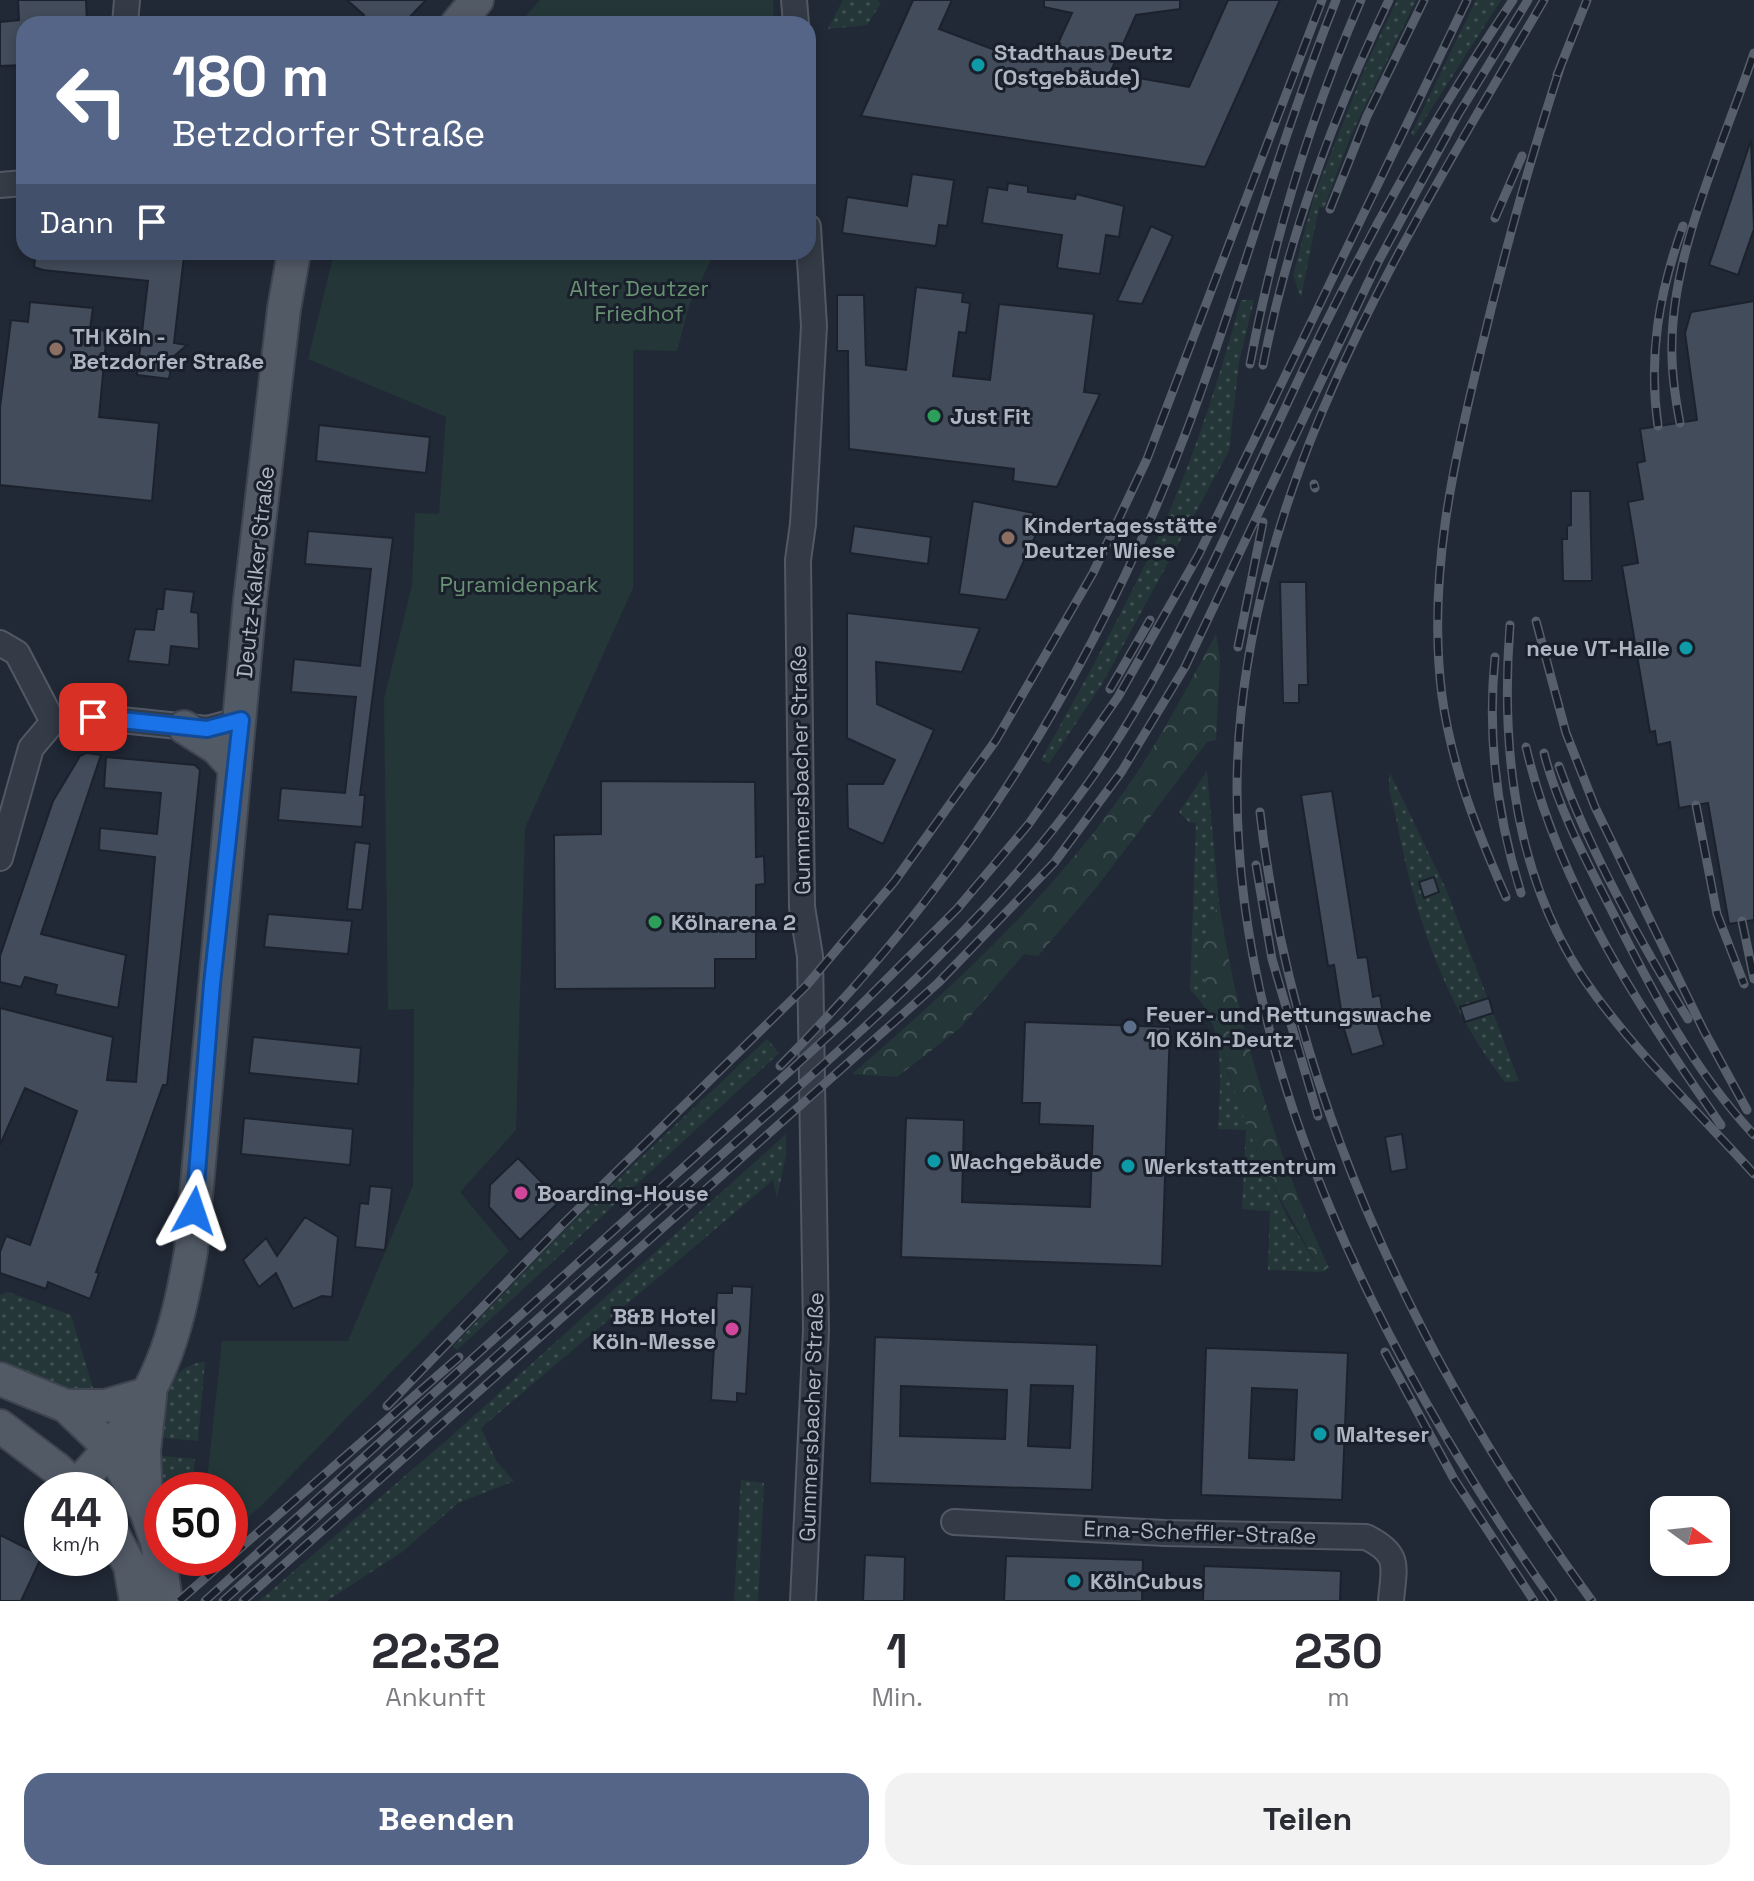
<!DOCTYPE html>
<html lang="de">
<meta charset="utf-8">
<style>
:root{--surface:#fff;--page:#f2f2f3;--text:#2b2b33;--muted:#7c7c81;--accent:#546588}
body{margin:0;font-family:"Space Grotesk",sans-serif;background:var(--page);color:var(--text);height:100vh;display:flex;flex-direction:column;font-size:30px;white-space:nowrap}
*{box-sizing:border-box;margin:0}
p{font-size:26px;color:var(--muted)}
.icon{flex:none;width:44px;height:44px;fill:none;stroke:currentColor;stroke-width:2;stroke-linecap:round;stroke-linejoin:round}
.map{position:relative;height:1601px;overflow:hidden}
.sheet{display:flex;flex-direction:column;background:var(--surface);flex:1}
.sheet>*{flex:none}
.hud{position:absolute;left:16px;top:16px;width:800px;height:244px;border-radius:24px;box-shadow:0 4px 12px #0003;background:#546588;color:#fff;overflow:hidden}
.needle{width:52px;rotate:105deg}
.fabs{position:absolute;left:1650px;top:1496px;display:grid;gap:16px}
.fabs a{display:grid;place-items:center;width:80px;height:80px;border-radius:16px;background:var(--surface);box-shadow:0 4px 12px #0003;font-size:40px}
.speed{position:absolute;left:24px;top:1472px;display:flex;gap:16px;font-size:40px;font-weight:700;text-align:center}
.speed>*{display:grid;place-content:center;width:104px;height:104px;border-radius:50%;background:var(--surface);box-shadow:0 4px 12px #0003;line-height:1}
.speed small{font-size:20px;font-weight:400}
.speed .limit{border:12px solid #d22;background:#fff;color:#111}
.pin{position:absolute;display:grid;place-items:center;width:68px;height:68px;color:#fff;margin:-34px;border-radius:16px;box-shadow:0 4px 12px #0006}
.me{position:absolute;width:88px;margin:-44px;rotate:5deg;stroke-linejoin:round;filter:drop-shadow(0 0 6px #0008)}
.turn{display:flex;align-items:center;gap:28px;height:168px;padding:0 24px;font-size:36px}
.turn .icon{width:104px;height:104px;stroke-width:2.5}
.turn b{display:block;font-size:56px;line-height:68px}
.then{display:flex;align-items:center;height:76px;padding:0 24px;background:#0003;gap:16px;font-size:30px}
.eta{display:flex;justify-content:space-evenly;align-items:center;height:136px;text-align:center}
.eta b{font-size:48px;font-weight:700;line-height:56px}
.button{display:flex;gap:16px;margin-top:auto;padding:16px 24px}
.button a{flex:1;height:92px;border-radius:24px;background:var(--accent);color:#fff;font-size:32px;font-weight:700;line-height:92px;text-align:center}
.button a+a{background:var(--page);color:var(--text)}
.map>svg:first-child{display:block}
</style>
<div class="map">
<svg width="1754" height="1601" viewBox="0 0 1754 1601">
<defs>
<pattern id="grass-dots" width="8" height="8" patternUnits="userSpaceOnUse" patternTransform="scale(2)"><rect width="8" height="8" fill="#243638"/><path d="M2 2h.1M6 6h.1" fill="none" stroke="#415153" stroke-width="1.8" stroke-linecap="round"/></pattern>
<pattern id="forest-crowns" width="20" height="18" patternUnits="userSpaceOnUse" patternTransform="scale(2)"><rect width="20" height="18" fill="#243638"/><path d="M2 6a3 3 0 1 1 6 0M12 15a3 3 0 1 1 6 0" fill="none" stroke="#415153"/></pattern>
</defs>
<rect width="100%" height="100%" fill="#212936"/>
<path fill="url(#grass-dots)" d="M 843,0 L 877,0 L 881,3 L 867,25 L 828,29 Z
M 1397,0 L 1416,0 L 1351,135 L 1324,208 L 1319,207 L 1301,298 L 1293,275 L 1314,196 L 1366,65 Z
M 1476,0 L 1501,0 L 1414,136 L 1411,134 Z
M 1241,300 L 1254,300 L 1239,362 L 1229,451 L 1102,684 L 1049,764 L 1041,760 C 1082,686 1123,613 1158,537 C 1193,461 1219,380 1241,300 Z
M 1207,771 L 1219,903 L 1198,953 L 1209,1002 L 1227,1070 L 1256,1149 L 1287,1216 L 1321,1272 L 1268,1270 L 1270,1211 L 1242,1209 L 1246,1130 L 1218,1129 C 1220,1083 1228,1024 1190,990 L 1196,823 L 1189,822 L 1179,812 Z
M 1390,773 L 1446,889 L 1519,1081 L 1505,1082 C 1445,1005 1415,918 1397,822 C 1394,807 1386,787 1390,773 Z
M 767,1039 L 779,1053 L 457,1350 L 453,1346 L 565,1229 Z
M 786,1134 L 786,1155 L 777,1198 L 773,1180 L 481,1428 L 497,1462 L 514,1481 L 458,1503 L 402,1552 L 327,1601 L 259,1601 L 447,1440 Z
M 8,1292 L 71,1315 L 97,1401 L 0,1367 L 0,1295 Z
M 205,1362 L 198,1441 L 154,1437 C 160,1407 168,1364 205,1362 Z
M 152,1455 L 195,1459 L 192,1490 L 162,1490 L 162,1503 L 156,1488 Z
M 741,1480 L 764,1483 L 758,1601 L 734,1601 Z"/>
<path fill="url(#forest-crowns)" d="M 1216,634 L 1220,659 L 1216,740 L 1207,742 L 1096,888 L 1038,956 L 1024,954 L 960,1028 L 897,1077 L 852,1074 C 957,983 1061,888 1138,771 C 1167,727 1191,680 1216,634 Z
M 1219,903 C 1239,1030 1275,1152 1329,1268 L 1321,1272 L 1265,1171 L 1241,1111 L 1216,1034 L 1198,953 Z"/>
<path fill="#243638" d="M 540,0 L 773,0 L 774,24 L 519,24 Z
M 337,252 L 715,252 L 690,303 L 677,351 L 633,350 L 633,588 L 525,828 L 516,1130 L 460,1192 L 509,1251 L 263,1504 L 230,1534 L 230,1490 L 206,1490 L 222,1341 L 348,1341 L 413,1185 L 414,1009 L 388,1010 L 384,699 L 412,585 L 415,513 L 439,514 L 446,417 L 308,359 L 333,257 Z"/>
<path fill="#424c5a" stroke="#1c222d" stroke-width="2" fill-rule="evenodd" d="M 18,0 L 86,0 L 87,24 L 24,24 L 24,65 L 0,66 L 0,22 L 19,20 Z
M 347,0 L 426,0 L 403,24 L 355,24 L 364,15 Z
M 913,0 L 952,0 L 939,29 L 1000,52 L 1050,61 L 1072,13 L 1044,7 L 1044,0 L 1180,0 L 1180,9 L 1136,15 L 1110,73 L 1189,87 L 1228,0 L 1280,0 L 1205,167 L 861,116 Z
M 1751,140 L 1754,229 L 1738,275 L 1709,265 Z
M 912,174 L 954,180 L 947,226 L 939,225 L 936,246 L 842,233 L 847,197 L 907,206 Z
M 1008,183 L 1028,186 L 1028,192 L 1075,199 L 1076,194 L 1124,206 L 1119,237 L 1106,235 L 1100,274 L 1057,268 L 1062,235 L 982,223 L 988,187 L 1007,190 Z
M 1151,226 L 1173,236 L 1142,304 L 1117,301 Z
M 36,252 L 179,252 L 178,255 L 184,256 L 174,343 L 187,345 L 173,357 L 169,379 L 137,375 L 148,281 L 43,270 L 34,267 Z
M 916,287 L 963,293 L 962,302 L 970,303 L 966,333 L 959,332 L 953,376 L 990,380 L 999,304 L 1094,314 L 1084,392 L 1100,394 L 1057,487 L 1013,481 L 1014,469 L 849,449 L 848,351 L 837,351 L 837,295 L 864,295 L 866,365 L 906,370 Z
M 1754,301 L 1754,920 L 1729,924 L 1708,803 L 1679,808 L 1670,742 L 1657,745 L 1655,731 L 1650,732 L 1622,566 L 1638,563 L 1628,502 L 1643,499 L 1637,463 L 1645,461 L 1640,429 L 1697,420 L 1685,333 L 1691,312 Z
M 30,302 L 93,308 L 90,329 L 107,331 L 99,417 L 159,423 L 152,501 L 0,485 L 0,407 L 11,320 L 28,322 Z
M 319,425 L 430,437 L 426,473 L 316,461 Z
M 1571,491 L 1590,491 L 1592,581 L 1563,581 L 1562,539 L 1567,539 L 1567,526 L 1571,525 Z
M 973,501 L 1034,513 L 1027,527 L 1039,528 L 1006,600 L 959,594 Z
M 854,526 L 931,537 L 928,564 L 850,553 Z
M 308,531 L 393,538 L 360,795 L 365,795 L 362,827 L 278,820 L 281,788 L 345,793 L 356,697 L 291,692 L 294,659 L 360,666 L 371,569 L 305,564 Z
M 1280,582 L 1306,582 L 1308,685 L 1299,685 L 1299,703 L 1283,703 Z
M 165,589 L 194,592 L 191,612 L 198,613 L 199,649 L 171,646 L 169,665 L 128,661 L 135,629 L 154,630 L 157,609 L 163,609 Z
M 847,613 L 980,628 L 962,672 L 876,662 L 877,704 L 934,730 L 883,844 L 848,828 L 847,784 L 883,784 L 895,760 L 847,738 Z
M 86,753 L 101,755 L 41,934 L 126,955 L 118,1008 L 55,994 L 57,985 L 25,977 L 21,987 L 0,982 L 0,956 L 53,801 L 80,756 Z
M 106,757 L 195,765 L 200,770 L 167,1085 L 163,1085 L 96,1272 L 99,1273 L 90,1299 L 48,1282 L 46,1289 L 0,1273 L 0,1252 L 6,1236 L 30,1245 L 77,1111 L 25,1088 L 0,1145 L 0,1008 L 113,1037 L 107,1080 L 136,1082 L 155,857 L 99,850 L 100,828 L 157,834 L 161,793 L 104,788 Z
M 601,781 L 755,782 L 756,857 L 764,856 L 765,884 L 756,885 L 756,959 L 715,959 L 715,988 L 555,989 L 554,835 L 601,834 Z
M 1332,791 L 1358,958 L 1367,957 L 1373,997 L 1380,995 L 1383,1014 L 1375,1015 L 1384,1045 L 1352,1055 L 1344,1029 L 1334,965 L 1328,966 L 1301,795 Z
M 355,842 L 370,844 L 362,910 L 347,909 Z
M 1434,877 L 1439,892 L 1424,898 L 1419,882 Z
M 268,914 L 352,921 L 348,954 L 264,947 Z
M 1489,998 L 1493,1013 L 1465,1022 L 1460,1007 Z
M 1025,1022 L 1170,1027 L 1162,1266 L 901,1257 L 906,1118 L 964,1120 L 962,1202 L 1090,1207 L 1093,1126 L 1039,1124 L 1040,1103 L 1022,1103 Z
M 253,1037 L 361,1048 L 358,1084 L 249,1073 Z
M 244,1118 L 353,1129 L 350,1165 L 241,1154 Z
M 1402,1134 L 1407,1169 L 1391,1172 L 1385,1137 Z
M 518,1158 L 560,1201 L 520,1240 L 489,1207 L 490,1185 Z
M 370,1186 L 392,1188 L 385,1250 L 355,1247 L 360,1203 L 368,1204 Z
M 305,1217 L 338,1237 L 332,1297 L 322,1296 L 293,1309 L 276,1273 L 259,1287 L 243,1260 L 266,1238 L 277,1256 Z
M 732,1286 L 752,1287 L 746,1394 L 737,1393 L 737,1402 L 711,1400 L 717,1293 L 732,1293 Z
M 875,1337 L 1097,1345 L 1092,1490 L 870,1483 ZM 1031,1385 L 1073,1386 L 1070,1448 L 1028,1446 ZM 901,1386 L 1007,1390 L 1005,1439 L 900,1436 Z
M 1206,1348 L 1348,1353 L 1342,1500 L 1201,1495 ZM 1252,1388 L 1297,1390 L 1294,1460 L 1249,1458 Z
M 0,1535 L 42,1556 L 21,1601 L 0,1601 Z
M 865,1555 L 905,1557 L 904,1601 L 863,1601 Z
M 1006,1556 L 1143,1560 L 1142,1601 L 1004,1601 Z
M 1204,1566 L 1341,1571 L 1340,1601 L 1203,1601 Z"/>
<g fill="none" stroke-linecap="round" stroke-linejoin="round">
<g stroke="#525964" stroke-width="28">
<path id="minor" d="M 794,0 L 796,24
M 125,24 L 127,0
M 0,185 L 24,183
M 0,643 L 17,653 L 53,722
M 53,722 L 93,717 L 207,729 L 241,720
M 0,858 L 31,748 L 53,722
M 954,1522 L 1165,1533 L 1366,1537 C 1401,1554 1394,1566 1391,1601
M 803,1601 L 816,1330 L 810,956 L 802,907 L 798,560 L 803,524 L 814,326 L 808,227"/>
</g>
<g stroke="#3e4450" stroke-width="36">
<path id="major" d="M 457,24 L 477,0
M 184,727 L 217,748 L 235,768
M 0,1379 L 66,1406 L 110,1448 L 146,1511 L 157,1542 L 166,1601
M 66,1406 L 105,1406 L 150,1393
M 0,1426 L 57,1469 L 78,1490
M 75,1487 C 152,1406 172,1360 191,1251 L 250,601 L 284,309 L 294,252
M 146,1506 L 144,1450 L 150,1396
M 110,1529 L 130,1566 L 136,1601"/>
</g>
<use href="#minor" stroke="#343b46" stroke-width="24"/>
<use href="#major" stroke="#525a66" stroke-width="32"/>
<g stroke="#575f6d" stroke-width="9">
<path id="rail" d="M 1544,0 C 1453,156 1351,319 1292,490 C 1259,586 1237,687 1237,790 C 1237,1078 1390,1371 1553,1601
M 1557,75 L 1587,0
M 1330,209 L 1367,116 L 1424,0
M 1495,218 L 1522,156
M 1250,364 C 1274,237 1310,118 1361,0
M 1263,365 C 1288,237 1332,118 1389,0
M 1680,423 C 1675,397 1671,370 1672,343 C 1673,248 1724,143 1754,53
M 1658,426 C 1648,355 1659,293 1683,226
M 1314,484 L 1315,488
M 1536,621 L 1566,733 L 1595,807 L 1704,1031 L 1747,1110
M 1510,625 C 1500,754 1516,889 1596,996 C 1643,1060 1702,1116 1754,1174
M 1238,647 L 1263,522
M 1495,657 C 1487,738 1497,816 1521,893
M 1110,689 L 1150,620
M 1526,747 C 1559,888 1639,1007 1721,1125
M 1544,753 C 1559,811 1587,862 1614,915 C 1654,995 1693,1069 1754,1135
M 1559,766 C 1588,847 1642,946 1688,1019
M 1696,805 L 1717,914 L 1744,984
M 1260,812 C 1293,1103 1421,1367 1592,1601
M 1256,865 L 1272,959 L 1318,1116
M 1506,897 C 1477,831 1452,768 1442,696 C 1427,578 1453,464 1481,350 C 1504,254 1530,159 1561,65
M 1742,921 L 1754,979
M 780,1066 C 964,881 1096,671 1188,427 C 1241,286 1280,140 1336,0
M 1385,1352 L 1454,1479 L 1534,1601
M 387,1406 L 561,1226 L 806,986 L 894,882 L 996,740 L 1093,573 L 1147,459 L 1322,0
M 230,1557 L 459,1357
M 179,1601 L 228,1558
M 205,1601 L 846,1020 L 957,909 L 1028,825 L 1118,697 L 1199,554 L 1467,0
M 223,1601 C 377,1465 529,1325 683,1189 C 827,1060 976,940 1089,782 C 1172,665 1227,531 1288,402 C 1353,262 1426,128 1513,0
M 243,1601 L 938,983 L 1054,863 L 1122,771 L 1185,667 L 1378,262 L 1458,115 L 1528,0"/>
</g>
<use href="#rail" stroke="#1a202b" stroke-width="6" stroke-dasharray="18" stroke-linecap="butt"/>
</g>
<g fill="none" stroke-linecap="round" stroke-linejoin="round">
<g stroke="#114b97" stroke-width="20">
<path id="route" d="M 93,717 L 207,729 L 241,720 L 212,984 L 194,1211"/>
</g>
<use href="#route" stroke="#1a73e8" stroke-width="14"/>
</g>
<g fill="#0f9aa8" stroke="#1a202b" stroke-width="3">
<circle cx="978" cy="65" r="8"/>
<circle cx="1686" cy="648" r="8"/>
<circle cx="934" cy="1161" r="8"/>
<circle cx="1128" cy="1166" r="8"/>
<circle cx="1320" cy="1434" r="8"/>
<circle cx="1074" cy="1581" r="8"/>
</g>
<g fill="#8d6e63" stroke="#1a202b" stroke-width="3">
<circle cx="56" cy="349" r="8"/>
<circle cx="1008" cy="538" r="8"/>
</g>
<g fill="#2e9e5b" stroke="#1a202b" stroke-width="3">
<circle cx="934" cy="416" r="8"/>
<circle cx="655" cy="922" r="8"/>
</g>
<circle fill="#5c6f8a" stroke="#1a202b" stroke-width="3" cx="1130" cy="1027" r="8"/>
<g fill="#d1479c" stroke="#1a202b" stroke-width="3">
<circle cx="521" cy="1193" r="8"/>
<circle cx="732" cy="1329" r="8"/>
</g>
<g text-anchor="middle" stroke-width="6" stroke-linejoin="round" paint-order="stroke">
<g font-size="22" font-weight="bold" fill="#afb6c3" stroke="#1a202b" text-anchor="start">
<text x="994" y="60">Stadthaus Deutz<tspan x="994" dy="25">(Ostgebäude)</tspan></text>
<text x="72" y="344">TH Köln -<tspan x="72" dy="25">Betzdorfer Straße</tspan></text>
<text x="950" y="424">Just Fit</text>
<text x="1024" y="533">Kindertagesstätte<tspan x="1024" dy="25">Deutzer Wiese</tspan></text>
<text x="1670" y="656" text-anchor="end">neue VT-Halle</text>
<text x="671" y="930">Kölnarena 2</text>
<text x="1146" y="1022">Feuer- und Rettungswache<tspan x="1146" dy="25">10 Köln-Deutz</tspan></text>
<text x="950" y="1169">Wachgebäude</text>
<text x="1144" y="1174">Werkstattzentrum</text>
<text x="537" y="1201">Boarding-House</text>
<text x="716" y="1324" text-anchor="end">B&amp;B Hotel<tspan x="716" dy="25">Köln-Messe</tspan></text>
<text x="1336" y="1442">Malteser</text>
<text x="1090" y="1589">KölnCubus</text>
</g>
<g font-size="22" fill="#689273" stroke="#1a202b">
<text x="639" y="296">Alter Deutzer<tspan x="639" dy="25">Friedhof</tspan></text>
<text x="519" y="592">Pyramidenpark</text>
</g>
<g font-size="22" fill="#afb6c3" stroke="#1a202b">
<text transform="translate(255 572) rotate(-84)" y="8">Deutz-Kalker Straße</text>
<text transform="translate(800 770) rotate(-91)" y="8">Gummersbacher Straße</text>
<text transform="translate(811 1417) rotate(-88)" y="8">Gummersbacher Straße</text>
<text transform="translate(1200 1532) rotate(2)" y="8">Erna-Scheffler-Straße</text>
</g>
</g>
</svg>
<div class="fabs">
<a><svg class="needle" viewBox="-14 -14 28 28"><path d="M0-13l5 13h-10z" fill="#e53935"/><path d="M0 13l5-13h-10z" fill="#7c7c81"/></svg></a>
</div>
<div class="speed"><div>44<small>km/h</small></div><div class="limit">50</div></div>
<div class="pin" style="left:93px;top:717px;background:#d93025"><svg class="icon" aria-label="arrive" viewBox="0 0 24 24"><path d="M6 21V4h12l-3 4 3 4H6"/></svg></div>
<svg class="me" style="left:194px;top:1211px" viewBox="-20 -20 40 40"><path d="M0-17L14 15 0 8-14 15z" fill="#1a73e8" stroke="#fff" stroke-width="4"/></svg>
<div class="hud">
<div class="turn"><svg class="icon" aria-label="left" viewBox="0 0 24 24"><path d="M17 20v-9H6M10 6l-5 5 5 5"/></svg><div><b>180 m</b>Betzdorfer Straße</div></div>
<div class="then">Dann<svg class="icon" aria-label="arrive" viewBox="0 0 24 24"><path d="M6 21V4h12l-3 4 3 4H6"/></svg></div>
</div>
</div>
<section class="sheet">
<div class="eta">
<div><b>22:32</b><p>Ankunft</p></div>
<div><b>1</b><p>Min.</p></div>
<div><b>230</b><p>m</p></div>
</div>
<div class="button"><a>Beenden</a><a>Teilen</a></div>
</section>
